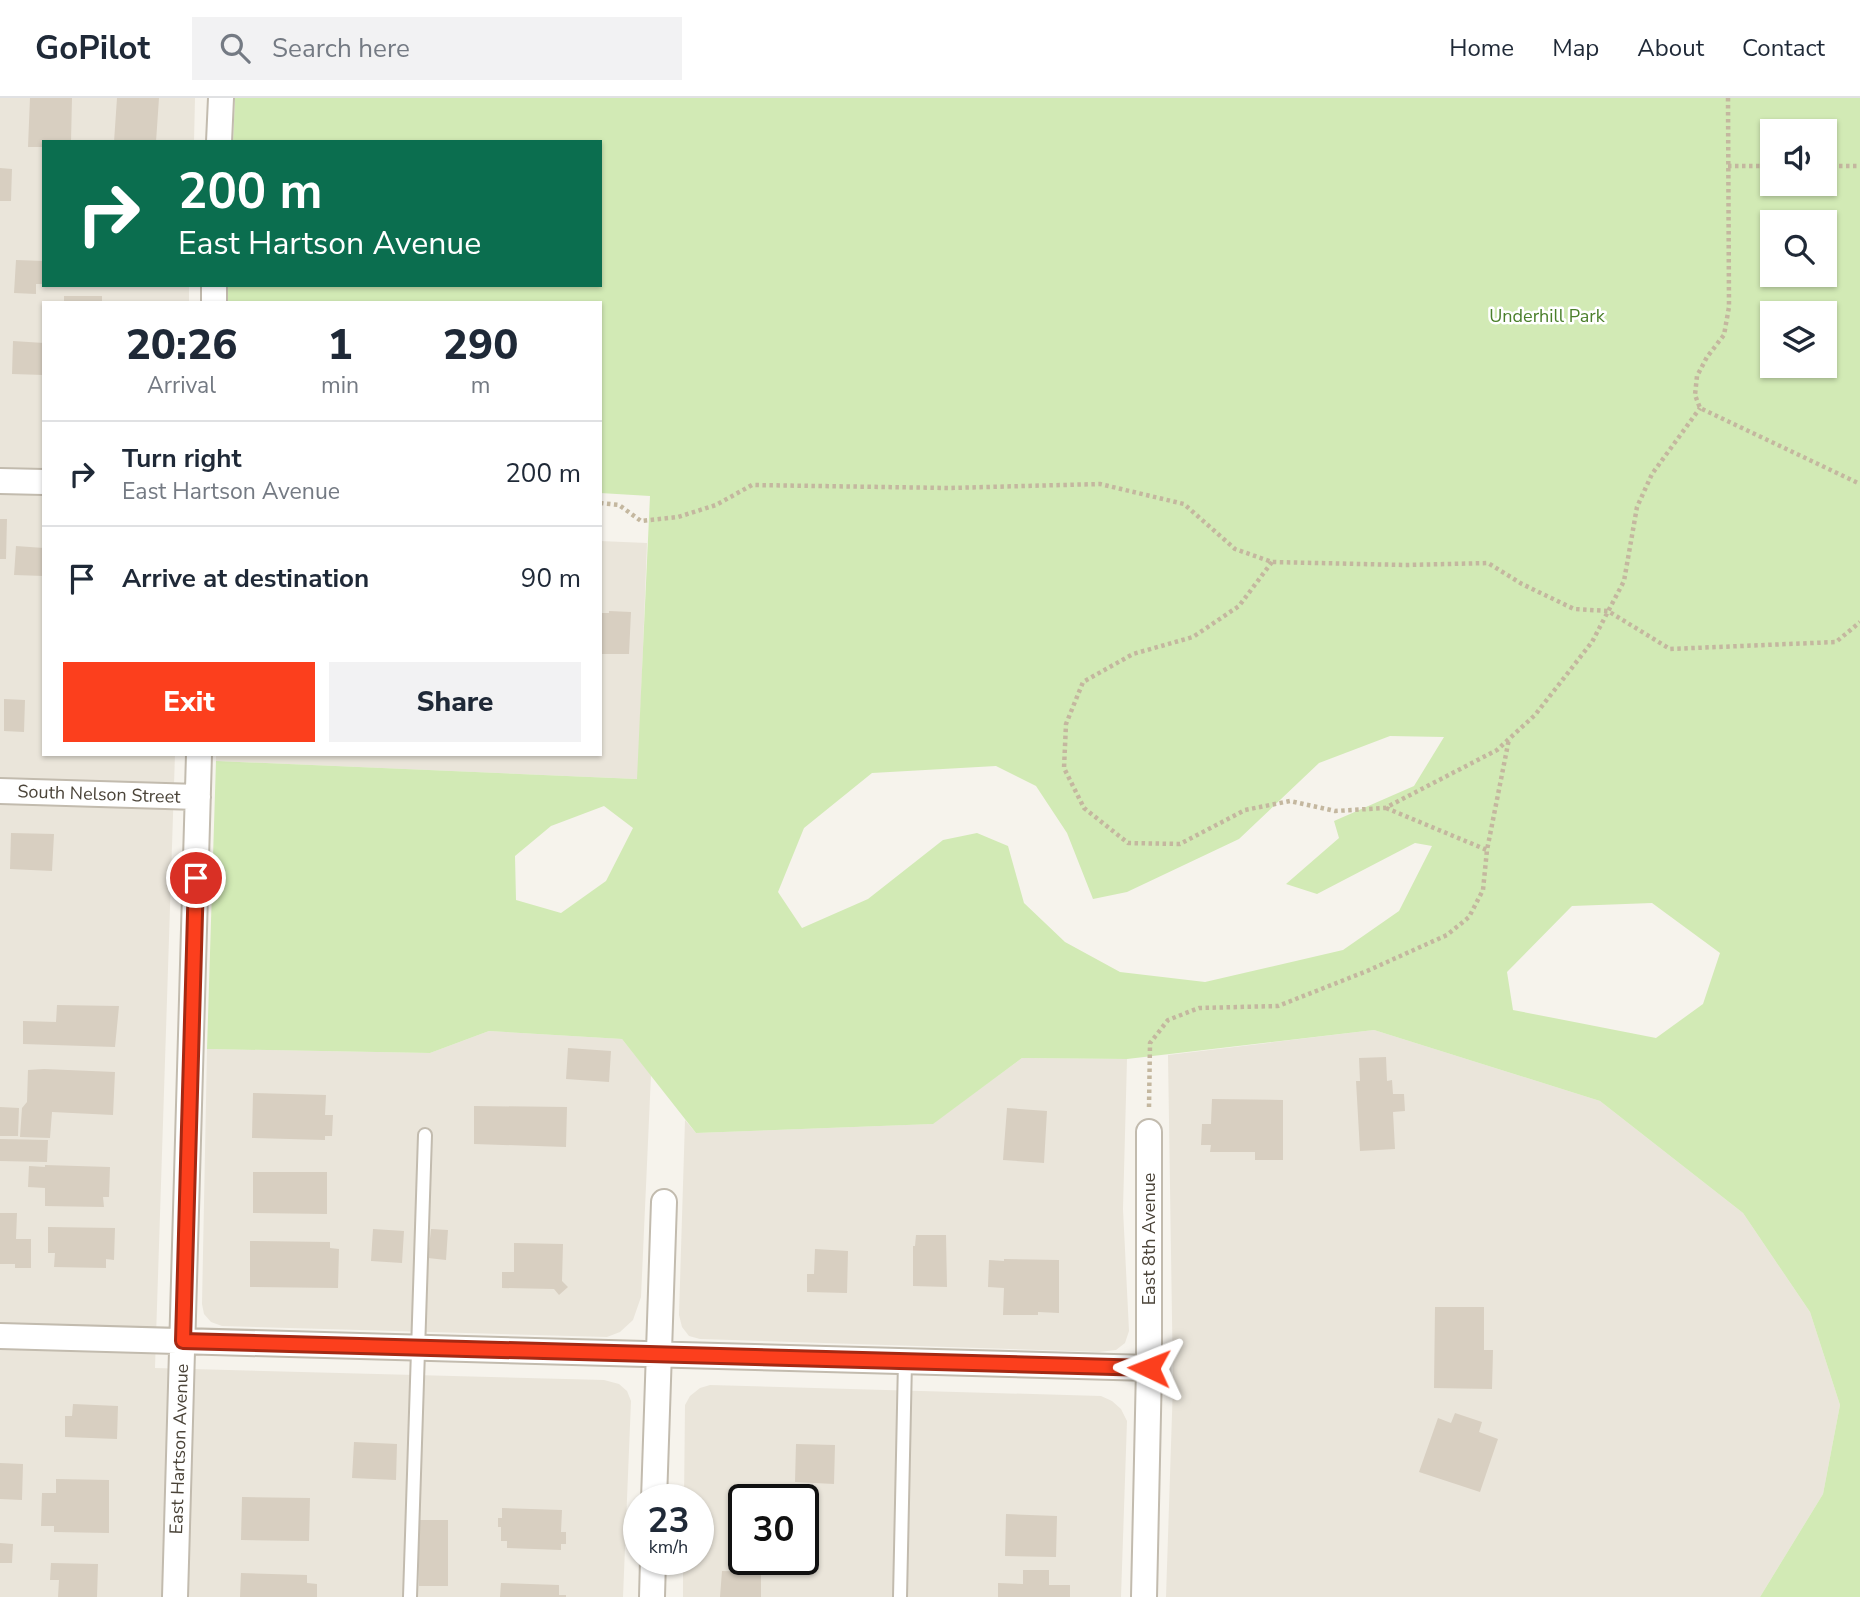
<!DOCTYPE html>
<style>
:root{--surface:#fff;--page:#f2f2f3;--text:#1f2937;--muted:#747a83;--line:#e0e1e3;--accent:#fc3f1d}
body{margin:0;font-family:"Nunito Sans",sans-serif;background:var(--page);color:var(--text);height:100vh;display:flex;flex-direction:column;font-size:26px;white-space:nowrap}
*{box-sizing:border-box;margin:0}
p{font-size:23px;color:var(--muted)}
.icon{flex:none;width:38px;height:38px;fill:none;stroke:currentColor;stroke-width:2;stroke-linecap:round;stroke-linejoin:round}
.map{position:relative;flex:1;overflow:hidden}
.details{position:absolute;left:42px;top:203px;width:560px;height:455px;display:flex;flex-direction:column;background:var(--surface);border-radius:0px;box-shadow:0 2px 5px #0004}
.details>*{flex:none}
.top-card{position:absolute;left:42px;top:42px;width:560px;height:147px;border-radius:0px;box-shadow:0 2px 5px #0004;background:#0b6e4f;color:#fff;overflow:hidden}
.fabs{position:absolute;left:1760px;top:21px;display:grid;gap:14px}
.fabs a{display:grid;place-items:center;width:77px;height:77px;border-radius:0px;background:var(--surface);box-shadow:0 2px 5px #0004;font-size:35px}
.speed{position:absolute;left:623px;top:1386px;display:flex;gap:14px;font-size:35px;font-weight:700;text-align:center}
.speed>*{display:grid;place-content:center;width:91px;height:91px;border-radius:50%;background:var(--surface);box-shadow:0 2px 5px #0004;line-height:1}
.speed small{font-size:18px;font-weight:400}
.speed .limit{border:4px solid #111;border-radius:10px;background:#fff;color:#111}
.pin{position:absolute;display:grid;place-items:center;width:60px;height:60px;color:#fff;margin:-30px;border:4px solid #fff;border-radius:50%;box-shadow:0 2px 7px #0007}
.me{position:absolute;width:77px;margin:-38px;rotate:272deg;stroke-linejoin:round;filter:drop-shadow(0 0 5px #0008)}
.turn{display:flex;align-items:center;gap:24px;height:147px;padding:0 21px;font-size:32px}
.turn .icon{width:91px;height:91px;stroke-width:2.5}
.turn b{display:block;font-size:49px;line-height:60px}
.eta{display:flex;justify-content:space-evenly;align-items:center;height:119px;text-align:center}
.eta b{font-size:42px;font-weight:800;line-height:49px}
.button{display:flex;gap:14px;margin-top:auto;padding:14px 21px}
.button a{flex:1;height:80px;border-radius:0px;background:var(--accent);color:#fff;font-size:28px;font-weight:800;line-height:80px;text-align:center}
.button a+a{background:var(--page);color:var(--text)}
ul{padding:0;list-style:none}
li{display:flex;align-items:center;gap:21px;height:105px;padding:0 21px;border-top:2px solid var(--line)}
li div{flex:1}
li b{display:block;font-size:26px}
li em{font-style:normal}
header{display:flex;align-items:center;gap:42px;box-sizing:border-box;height:98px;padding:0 35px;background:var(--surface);border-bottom:2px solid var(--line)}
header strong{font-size:33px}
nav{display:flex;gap:38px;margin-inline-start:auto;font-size:24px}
.search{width:490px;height:63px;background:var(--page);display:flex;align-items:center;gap:18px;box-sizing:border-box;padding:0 24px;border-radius:0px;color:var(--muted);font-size:26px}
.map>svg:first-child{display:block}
</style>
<header>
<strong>GoPilot</strong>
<div class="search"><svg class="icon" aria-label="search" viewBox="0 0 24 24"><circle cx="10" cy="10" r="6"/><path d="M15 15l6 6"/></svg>Search here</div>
<nav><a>Home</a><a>Map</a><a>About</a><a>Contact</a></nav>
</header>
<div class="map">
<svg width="1860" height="1499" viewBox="0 0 1860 1499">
<rect width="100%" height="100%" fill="#f6f3ec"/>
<path fill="#eae5da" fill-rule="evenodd" d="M 0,0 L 195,0 L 194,44 L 44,44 L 44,187 L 189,187 L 189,205 L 44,205 L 44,656 L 175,656 L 155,1270 L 604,1282 L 619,1286 L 627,1293 L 631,1303 L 623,1499 L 0,1499 Z
M 600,443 L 647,445 L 638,681 L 216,663 L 216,656 L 600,656 Z
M 1374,932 L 1600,1003 L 1743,1115 L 1810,1214 L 1840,1307 L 1823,1396 L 1760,1499 L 1166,1499 L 1173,1286 L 1168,957 Z
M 489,933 L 622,941 L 651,977 L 641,1199 L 633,1222 L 620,1234 L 607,1239 L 222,1228 L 211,1224 L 204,1216 L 202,1206 L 207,951 L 430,955 Z
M 1022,960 L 1127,961 L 1123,1111 L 1129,1233 L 1125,1245 L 1116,1252 L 1099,1254 L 700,1241 L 689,1238 L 682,1229 L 679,1217 L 685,1022 L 696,1035 L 932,1026 Z
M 710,1287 L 1101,1298 L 1112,1303 L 1121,1311 L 1127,1323 L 1121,1499 L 683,1499 L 683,1461 L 698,1461 L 698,1402 L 684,1402 L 685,1307 L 690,1298 L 700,1290 ZM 744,1402 L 803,1402 L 803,1461 L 744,1461 Z"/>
<path fill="#d2eab5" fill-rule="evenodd" d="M 235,0 L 1860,0 L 1860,1499 L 1760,1499 L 1823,1396 L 1840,1307 L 1810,1214 L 1743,1115 L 1600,1003 L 1374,932 L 1127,961 L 1022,960 L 933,1026 L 696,1035 L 622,941 L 489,933 L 430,955 L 207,951 L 216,663 L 637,681 L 650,398 L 600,395 L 600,205 L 226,205 L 227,187 L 600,187 L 600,44 L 233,44 ZM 1773,33 L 1825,33 L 1825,86 L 1773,86 ZM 1773,124 L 1825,124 L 1825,177 L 1773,177 ZM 1773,215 L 1825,215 L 1825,268 L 1773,268 ZM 1390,638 L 1444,639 L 1414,688 L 1334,723 L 1339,740 L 1286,786 L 1317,796 L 1415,745 L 1432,748 L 1399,813 L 1343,852 L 1205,884 L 1120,874 L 1065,844 L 1024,805 L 1008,748 L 977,735 L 943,742 L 868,801 L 802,830 L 778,794 L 804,730 L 872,675 L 996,668 L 1036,688 L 1067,735 L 1093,801 L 1127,794 L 1239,741 L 1319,665 ZM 604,708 L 633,730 L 606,783 L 561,815 L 516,802 L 515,758 L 551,728 ZM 1652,805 L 1720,855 L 1703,906 L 1656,940 L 1513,912 L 1507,874 L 1572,808 Z"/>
<path fill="#d8cfc1" d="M 30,0 L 72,0 L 71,44 L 44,44 L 44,49 L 28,49 Z
M 117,0 L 159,0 L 156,44 L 114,44 Z
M 0,70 L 12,71 L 11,103 L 0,103 Z
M 16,162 L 44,163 L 44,186 L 36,186 L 36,196 L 14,195 Z
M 64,198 L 102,198 L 102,205 L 64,205 Z
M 13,243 L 44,245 L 44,277 L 12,276 Z
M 0,421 L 7,421 L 6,461 L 0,461 Z
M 16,448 L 44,450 L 44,478 L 14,477 Z
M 609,513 L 631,514 L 629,556 L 600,556 L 600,515 L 609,515 Z
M 4,601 L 25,602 L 24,634 L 4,633 Z
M 11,735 L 54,736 L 52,773 L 10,771 Z
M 57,907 L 119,908 L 115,949 L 23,946 L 23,923 L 56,924 Z
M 568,950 L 611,953 L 609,984 L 566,981 Z
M 1386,959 L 1387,983 L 1392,982 L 1393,996 L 1404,996 L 1405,1013 L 1393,1014 L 1395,1051 L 1360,1053 L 1356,983 L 1360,983 L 1359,960 Z
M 44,971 L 115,974 L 113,1017 L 52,1014 L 50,1040 L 20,1039 L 22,1010 L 27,1004 L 28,972 Z
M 253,995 L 326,997 L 325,1017 L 333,1017 L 332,1038 L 325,1038 L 325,1042 L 252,1040 Z
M 1212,1001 L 1283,1002 L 1283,1062 L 1255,1062 L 1255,1054 L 1210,1054 L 1211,1047 L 1201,1047 L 1202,1026 L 1211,1026 Z
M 474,1008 L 567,1009 L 566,1049 L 474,1046 Z
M 0,1009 L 19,1010 L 18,1038 L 0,1038 Z
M 1007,1010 L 1047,1013 L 1044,1065 L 1003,1062 Z
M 0,1041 L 48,1042 L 47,1064 L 0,1063 Z
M 45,1067 L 110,1069 L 109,1099 L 103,1099 L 104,1109 L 45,1108 L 45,1090 L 28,1089 L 29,1068 L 45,1069 Z
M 253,1074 L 327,1074 L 327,1116 L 253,1115 Z
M 0,1115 L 17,1115 L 16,1141 L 31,1141 L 31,1170 L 15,1170 L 15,1166 L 0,1166 Z
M 48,1129 L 115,1130 L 114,1162 L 106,1161 L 106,1170 L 54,1169 L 55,1155 L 48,1155 Z
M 373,1131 L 404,1133 L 402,1165 L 371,1163 Z
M 431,1131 L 448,1132 L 446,1162 L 428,1160 Z
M 916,1137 L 946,1137 L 947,1189 L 913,1188 L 913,1148 L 915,1148 Z
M 250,1143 L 330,1144 L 330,1150 L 339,1151 L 338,1190 L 250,1189 Z
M 514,1145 L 563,1146 L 562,1183 L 568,1189 L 559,1197 L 554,1191 L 502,1190 L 502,1174 L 514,1174 Z
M 815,1151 L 848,1153 L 847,1195 L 807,1194 L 807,1176 L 814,1176 Z
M 1004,1161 L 1059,1162 L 1059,1215 L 1038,1214 L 1038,1217 L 1003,1217 L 1004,1190 L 988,1189 L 989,1162 L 1004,1163 Z
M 1435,1209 L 1484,1209 L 1484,1252 L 1493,1252 L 1492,1291 L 1434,1290 Z
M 73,1306 L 118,1308 L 117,1341 L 65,1339 L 65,1318 L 72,1318 Z
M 1455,1315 L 1482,1324 L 1479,1334 L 1498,1341 L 1480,1394 L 1419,1374 L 1438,1320 L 1451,1325 Z
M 354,1344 L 397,1346 L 396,1382 L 352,1380 Z
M 796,1346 L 835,1347 L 834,1386 L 795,1384 Z
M 0,1365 L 23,1366 L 22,1402 L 0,1401 Z
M 56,1381 L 109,1382 L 109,1435 L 54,1434 L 54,1428 L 41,1428 L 42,1395 L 56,1395 Z
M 242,1399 L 310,1400 L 309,1443 L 241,1442 Z
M 502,1410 L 562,1412 L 561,1434 L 566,1434 L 566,1446 L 561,1446 L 561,1452 L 507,1450 L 507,1443 L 501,1443 L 501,1429 L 498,1429 L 498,1420 L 502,1420 Z
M 1006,1416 L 1057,1418 L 1056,1459 L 1005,1458 Z
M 419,1422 L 448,1422 L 448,1488 L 419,1488 Z
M 803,1433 L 818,1433 L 818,1458 L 803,1458 Z
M 0,1445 L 13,1446 L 12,1465 L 0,1465 Z
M 51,1465 L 98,1466 L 97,1499 L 58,1499 L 59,1482 L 50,1482 Z
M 1023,1472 L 1049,1472 L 1049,1487 L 1070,1487 L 1070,1499 L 998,1499 L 998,1485 L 1023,1486 Z
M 722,1473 L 761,1474 L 761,1499 L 720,1499 Z
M 241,1475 L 307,1477 L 307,1485 L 317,1486 L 317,1499 L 240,1499 Z
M 501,1485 L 559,1487 L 559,1497 L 566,1497 L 566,1499 L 500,1499 Z"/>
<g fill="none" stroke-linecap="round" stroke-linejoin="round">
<g stroke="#c2bbae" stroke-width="16">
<path id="lane" d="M 410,1499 L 425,1037
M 900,1499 L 905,1263"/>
</g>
<g stroke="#c2bbae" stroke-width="28">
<path id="street" d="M 219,44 L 221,0
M 214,205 L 214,187
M 0,383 L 44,384
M 0,693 L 198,699
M 0,1238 L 1149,1270
M 654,1402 L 664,1104
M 175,1499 L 199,656
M 652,1499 L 653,1461
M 1144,1499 L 1149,1270 L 1149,1034"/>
</g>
<path stroke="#c4b79f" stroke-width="4.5" stroke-dasharray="3.5 3.5" stroke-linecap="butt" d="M 1728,0 L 1729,209 L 1724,237 L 1707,259 L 1697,278 L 1695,297 L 1700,310 L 1860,386
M 1728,68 L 1773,68
M 1825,68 L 1860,68
M 600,405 L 619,407 L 641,423 L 678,419 L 716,407 L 752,387 L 949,390 L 1100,386 L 1184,406 L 1235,451 L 1272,464 L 1405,467 L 1488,465 L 1522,486 L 1574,511 L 1608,513 L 1670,551 L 1836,544 L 1860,524
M 1272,464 L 1239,508 L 1193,539 L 1133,556 L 1083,584 L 1066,626 L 1064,670 L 1084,710 L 1128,745 L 1180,746 L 1245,712 L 1290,703 L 1335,713 L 1385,710 L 1497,652 L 1535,617 L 1592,544 L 1624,483 L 1637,409 L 1652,376 L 1700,310
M 1386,710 L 1487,752
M 1149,1009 L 1150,945 L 1168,922 L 1199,910 L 1278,908 L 1367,873 L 1447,837 L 1469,819 L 1483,792 L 1487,752 L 1509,641"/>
<use href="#lane" stroke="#fff" stroke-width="12"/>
<use href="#street" stroke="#fff" stroke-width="24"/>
</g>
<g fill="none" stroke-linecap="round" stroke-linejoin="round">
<g stroke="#a42913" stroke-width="18">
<path id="route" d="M 196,780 L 183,1243 L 1149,1270"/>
</g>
<use href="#route" stroke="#fc3f1d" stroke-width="12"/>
</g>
<g text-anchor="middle" stroke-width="5" stroke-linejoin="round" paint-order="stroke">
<g font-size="18" fill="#4a7f2a" stroke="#fff">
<text x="1547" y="224">Underhill Park</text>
</g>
<g font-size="18" fill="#4b4439" stroke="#fff">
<text transform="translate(99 696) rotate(2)" y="6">South Nelson Street</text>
<text transform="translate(1149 1141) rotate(-90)" y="6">East 8th Avenue</text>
<text transform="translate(179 1351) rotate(-88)" y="6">East Hartson Avenue</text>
</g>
</g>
</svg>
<div class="fabs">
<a><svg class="icon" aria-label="sound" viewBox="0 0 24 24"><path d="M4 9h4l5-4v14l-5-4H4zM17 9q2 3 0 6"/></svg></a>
<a><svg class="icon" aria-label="search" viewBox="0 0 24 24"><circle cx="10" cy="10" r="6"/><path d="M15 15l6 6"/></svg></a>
<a><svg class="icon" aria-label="layers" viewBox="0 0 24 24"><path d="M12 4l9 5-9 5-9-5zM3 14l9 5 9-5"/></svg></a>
</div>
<div class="speed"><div>23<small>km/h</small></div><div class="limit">30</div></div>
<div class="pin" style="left:196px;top:780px;background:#d93025"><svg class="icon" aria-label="arrive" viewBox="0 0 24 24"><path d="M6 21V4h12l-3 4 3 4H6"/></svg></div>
<svg class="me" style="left:1149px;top:1270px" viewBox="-20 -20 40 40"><path d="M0-17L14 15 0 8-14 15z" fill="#fc3f1d" stroke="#fff" stroke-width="4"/></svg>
<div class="top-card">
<div class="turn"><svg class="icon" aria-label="right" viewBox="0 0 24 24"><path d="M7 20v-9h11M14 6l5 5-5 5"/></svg><div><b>200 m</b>East Hartson Avenue</div></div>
</div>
<section class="details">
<div class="eta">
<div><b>20:26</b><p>Arrival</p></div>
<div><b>1</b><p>min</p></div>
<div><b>290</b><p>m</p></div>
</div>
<ul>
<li><svg class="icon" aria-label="right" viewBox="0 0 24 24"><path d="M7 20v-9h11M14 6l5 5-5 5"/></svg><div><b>Turn right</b><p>East Hartson Avenue</p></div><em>200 m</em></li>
<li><svg class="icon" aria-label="arrive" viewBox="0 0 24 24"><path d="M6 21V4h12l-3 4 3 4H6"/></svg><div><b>Arrive at destination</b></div><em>90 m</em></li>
</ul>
<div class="button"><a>Exit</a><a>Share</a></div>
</section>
</div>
